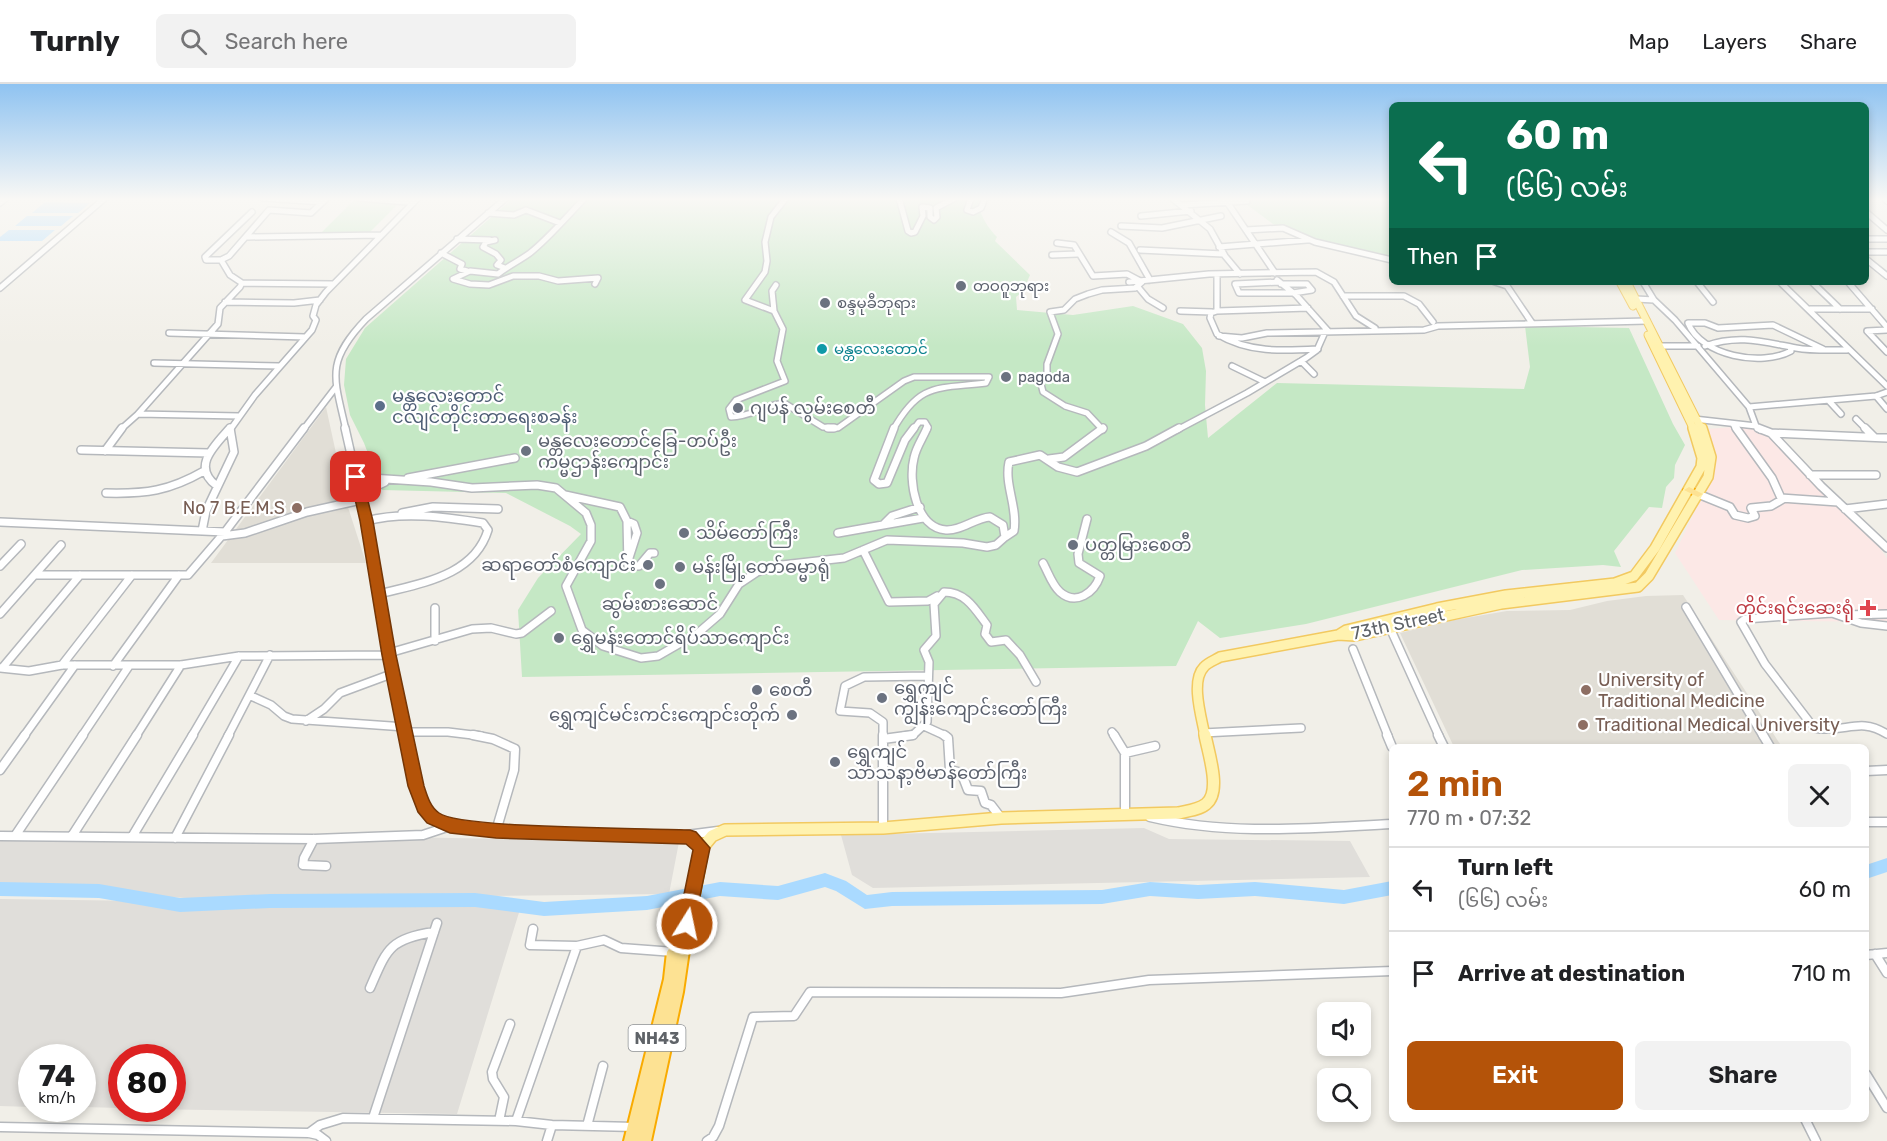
<!DOCTYPE html>
<meta charset="utf-8">
<style>
:root{--surface:#fff;--page:#f2f2f2;--text:#202124;--muted:#757577;--line:#e0e0e0;--accent:#b45309}
body{margin:0;font-family:Rubik,"Noto Sans Myanmar",sans-serif;background:var(--page);color:var(--text);height:100vh;display:flex;flex-direction:column;font-size:22px;white-space:nowrap}
*{box-sizing:border-box;margin:0}
p{font-size:20px;color:var(--muted)}
.icon{flex:none;width:33px;height:33px;fill:none;stroke:currentColor;stroke-width:2;stroke-linecap:round;stroke-linejoin:round}
.map{position:relative;flex:1;overflow:hidden}
.drawer{position:absolute;left:1389px;top:660px;width:480px;height:378px;display:flex;flex-direction:column;background:var(--surface);border-radius:9px;box-shadow:0 3px 9px #0003}
.drawer>*{flex:none}
.top-card{position:absolute;left:1389px;top:18px;width:480px;height:183px;border-radius:9px;box-shadow:0 3px 9px #0003;background:#0b6e4f;color:#fff;overflow:hidden}
.controls{position:absolute;left:1317px;top:918px;display:grid;gap:12px}
.controls a{display:grid;place-items:center;width:54px;height:54px;border-radius:9px;background:var(--surface);box-shadow:0 3px 9px #0003;font-size:30px}
.speed{position:absolute;left:18px;top:960px;display:flex;gap:12px;font-size:30px;font-weight:700;text-align:center}
.speed>*{display:grid;place-content:center;width:78px;height:78px;border-radius:50%;background:var(--surface);box-shadow:0 3px 9px #0003;line-height:1}
.speed small{font-size:15px;font-weight:400}
.speed .limit{border:9px solid #d22;background:#fff;color:#111}
.pin{position:absolute;display:grid;place-items:center;width:51px;height:51px;color:#fff;margin:-26px;border-radius:12px;box-shadow:0 3px 9px #0006}
.me{position:absolute;width:66px;margin:-33px;rotate:10deg;stroke-linejoin:round;filter:drop-shadow(0 0 4px #0008)}
.turn{display:flex;align-items:center;gap:21px;height:126px;padding:0 18px;font-size:27px}
.turn .icon{width:78px;height:78px;stroke-width:2.5}
.turn b{display:block;font-size:42px;line-height:51px}
.then{display:flex;align-items:center;height:57px;padding:0 18px;background:#0003;gap:12px;font-size:22px}
.round{display:grid;place-items:center;flex:none;width:63px;height:63px;border-radius:9px;background:var(--page)}
.head{display:flex;align-items:center;justify-content:space-between;height:102px;padding:0 18px}
h1{font-size:36px;font-weight:600;line-height:45px;color:var(--accent)}
.primary-button{display:flex;gap:12px;margin-top:auto;padding:12px 18px}
.primary-button a{flex:1;height:69px;border-radius:9px;background:var(--accent);color:#fff;font-size:24px;font-weight:600;line-height:69px;text-align:center}
.primary-button a+a{background:var(--page);color:var(--text)}
ul{padding:0;list-style:none}
li{display:flex;align-items:center;gap:18px;height:84px;padding:0 18px;border-top:2px solid var(--line)}
li div{flex:1}
li b{display:block;font-size:22px}
li em{font-style:normal}
header{display:flex;align-items:center;gap:36px;box-sizing:border-box;height:84px;padding:0 30px;background:var(--surface);border-bottom:2px solid var(--line)}
header strong{font-size:28px}
nav{display:flex;gap:33px;margin-inline-start:auto;font-size:21px}
.search{width:420px;height:54px;background:var(--page);display:flex;align-items:center;gap:15px;box-sizing:border-box;padding:0 21px;border-radius:9px;color:var(--muted);font-size:22px}
.map>svg:first-child{display:block}
</style>
<header>
<strong>Turnly</strong>
<div class="search"><svg class="icon" aria-label="search" viewBox="0 0 24 24"><circle cx="10" cy="10" r="6"/><path d="M15 15l6 6"/></svg>Search here</div>
<nav><a>Map</a><a>Layers</a><a>Share</a></nav>
</header>
<div class="map">
<svg width="1887" height="1057" viewBox="0 0 1887 1057">
<rect width="100%" height="100%" fill="#f1efe8"/>
<path fill="#e0deda" d="M 1144,744 L 1169,755 L 1350,757 L 1370,793 L 873,804 L 852,791 L 841,751 Z
M 338,752 L 679,758 L 669,810 L 204,815 L 0,803 L 0,754 Z
M 0,815 L 521,822 L 457,1030 L 142,1025 L 172,1024 L 172,974 L 122,974 L 121,1024 L 83,1023 L 82,974 L 32,974 L 31,1023 L 0,1022 Z"/>
<path fill="#e1ded6" d="M 326,323 L 347,420 L 366,479 L 211,479 Z
M 1683,511 L 1782,663 L 1454,663 L 1400,549 L 1454,536 L 1507,527 L 1570,526 L 1607,517 L 1646,512 Z"/>
<path fill="#fce8e6" d="M 1733,343 L 1771,345 L 1875,456 L 1887,475 L 1887,538 L 1719,536 L 1675,469 L 1713,389 L 1708,345 Z"/>
<path fill="#c5e8c5" d="M 513,114 L 979,114 C 977,128 988,144 997,153 L 995,157 L 1030,191 L 1023,207 L 1016,213 L 1017,226 L 1073,231 L 1133,222 L 1183,240 L 1202,264 L 1206,287 L 1205,321 L 1208,354 L 1277,299 L 1524,305 L 1530,283 L 1525,242 L 1629,244 L 1673,340 L 1685,361 L 1675,381 L 1674,394 L 1666,403 L 1662,424 L 1649,423 L 1614,467 L 1621,483 L 1603,481 L 1522,486 L 1306,540 L 1220,554 L 1198,537 L 1176,582 L 522,593 L 518,526 L 538,494 L 581,450 L 570,442 L 506,409 L 382,406 L 364,359 L 350,331 L 344,301 L 346,275 L 365,244 Z
M 1238,114 L 1392,114 L 1392,176 L 1315,158 L 1273,140 Z
M 354,116 L 400,118 L 368,150 L 318,152 Z"/>
<path fill="#aadaff" d="M 45,118 L 90,119 L 78,129 L 32,129 Z
M 27,132 L 73,132 L 61,142 L 15,142 Z
M 9,146 L 55,146 L 42,157 L 0,157 L 0,153 Z"/>
<g fill="none" stroke-linecap="round" stroke-linejoin="round">
<path fill="#aadaff" fill-rule="evenodd" d="M 1887,774 L 1887,788 L 1866,795 L 1866,781 Z
M 825,789 L 846,797 L 867,811 L 892,808 L 1102,806 L 1150,798 L 1198,801 L 1255,798 L 1344,806 L 1392,797 L 1392,811 L 1344,820 L 1255,812 L 1198,815 L 1150,812 L 1102,820 L 892,822 L 865,825 L 836,807 L 825,803 L 778,816 L 720,812 L 647,826 L 544,832 L 475,823 L 270,824 L 180,828 L 99,814 L 0,812 L 0,798 L 99,800 L 180,814 L 270,810 L 475,809 L 544,818 L 647,812 L 720,798 L 778,802 Z"/>
<g stroke="#b5b8bc" stroke-width="8">
<path id="minor-far2" d="M 263,114 L 323,118
M 359,114 L 407,118 L 411,114
M 585,114 C 567,132 550,153 530,169 C 519,177 508,182 498,190 L 470,187 L 453,195 L 470,200 L 489,201 L 513,192 L 539,192 L 558,197 L 598,194 L 595,200
M 899,114 L 908,147 L 911,149 L 915,148 L 923,132 L 922,123 L 930,124 L 930,133 L 934,136 L 937,133 L 936,124 L 955,114
M 971,114 L 967,126 L 973,128 L 981,124 L 985,114
M 1172,114 L 1210,145 L 1225,172 L 1240,190
M 1884,114 L 1887,117
M 1227,118 L 1275,189
M 0,119 L 6,114
M 1183,121 L 1247,117
M 252,128 L 205,173 L 206,176 L 221,176 L 229,172 L 269,126 L 311,129 L 327,114
M 1866,128 L 1887,146
M 488,129 L 514,131 L 526,126 L 560,139
M 1141,132 L 1191,127
M 1121,142 L 1162,144 L 1221,132
M 1246,146 L 1283,144 L 1315,158 L 1392,176
M 1111,148 L 1129,159 L 1150,196
M 247,153 L 381,151
M 457,155 L 490,156
M 1866,155 L 1887,155
M 495,156 L 486,158 L 483,163 L 496,170 L 501,176 L 497,181 L 505,184
M 1057,159 L 1074,161 L 1093,192 L 1127,190 L 1142,198 L 1135,204 L 1102,206 L 1088,210 L 1075,215 L 1064,226 L 1050,228 L 1058,250 L 1047,280 L 1047,289 L 1040,296 L 1043,308 L 1065,322 L 1087,329 L 1103,346
M 1219,163 L 1307,156
M 1140,166 L 1223,170
M 1866,168 L 1887,168
M 441,169 L 462,180 L 460,185 L 467,187
M 1052,171 L 1077,170
M 1866,175 L 1887,192
M 221,176 L 230,191 L 242,199 L 240,203 L 220,224 L 218,240 L 138,330 L 239,332
M 1217,190 L 1217,227
M 1277,196 L 1296,211 L 1328,247
M 1129,198 L 1209,190 L 1316,188 L 1334,198 L 1356,232 L 1375,244
M 1279,198 L 1235,200 L 1239,209 L 1292,209
M 1495,198 L 1507,202 L 1532,239
M 1643,198 L 1654,216 L 1675,236 L 1749,323
M 1697,198 L 1713,218
M 1780,198 L 1887,302
M 1812,198 L 1840,225
M 1848,198 L 1887,243
M 242,199 L 333,200
M 1281,200 L 1307,200 L 1312,206 L 1293,209
M 776,201 L 772,207 L 774,227 L 783,245 L 777,277 L 785,297 L 736,316 L 729,325 L 731,333 C 750,333 765,321 784,319 L 823,343 L 838,344 L 904,297 L 914,293 L 989,293 L 986,299 C 937,305 920,298 893,346
M 1138,203 L 1148,215 L 1163,224
M 0,204 L 105,114
M 1343,212 L 1404,212 L 1419,220 L 1433,238
M 1636,215 L 1654,216
M 225,218 L 294,219 L 320,216
M 1308,224 L 1217,227 L 1211,229 L 1210,234 L 1217,250 C 1249,269 1282,267 1318,265
M 1810,225 L 1872,225
M 774,227 L 745,216 L 765,188 L 767,177 L 765,158 L 771,133 L 786,114
M 1180,227 L 1212,228
M 1887,246 L 1867,247 L 1887,268
M 169,249 L 305,253
M 1219,252 L 1242,254 L 1267,249 L 1424,246 L 1438,242 L 1647,237
M 1660,262 L 1698,262
M 1705,262 C 1739,250 1763,258 1796,264 C 1812,267 1830,266 1847,266
M 1790,263 L 1791,267 C 1762,283 1701,272 1688,239 L 1705,239 L 1718,244 L 1773,241 L 1823,265
M 1301,277 L 1314,290
M 154,279 L 279,282
M 1232,282 L 1265,298
M 1876,312 L 1887,325
M 1829,317 L 1841,330
M 1694,335 L 1756,342 L 1760,346
M 1856,335 L 1867,346
M 1733,340 L 1737,346
M 1756,342 L 1749,323 L 1876,312 L 1887,308
M 120,346 L 138,330
M 228,346 L 230,344
M 230,346 L 255,311 L 312,246 L 316,236 L 313,232 L 316,221 L 326,208 L 418,114
M 303,346 L 336,303
M 346,346 C 334,293 325,278 366,235 L 506,114
M 913,346 L 919,338 L 925,338 L 928,343 L 927,346
M 1177,346 L 1247,309 L 1306,274 L 1317,266 L 1325,248"/>
</g>
<g stroke="#b5b8bc" stroke-width="10">
<path id="minor-far1" d="M 345,344 L 366,437 L 406,652
M 828,344 L 834,344
M 894,344 L 874,396 L 879,400 L 887,399 L 905,356 L 914,344
M 1736,344 L 1772,394 L 1781,414 L 1838,418
M 1758,344 L 1771,349 L 1821,402 L 1887,464
M 1865,344 L 1874,353
M 1771,349 L 1887,354
M 81,366 L 209,369
M 105,367 L 122,344
M 1049,375 L 1064,373 L 1103,344
M 1810,391 L 1876,391
M 356,393 L 431,398 L 472,404 L 537,401 L 556,404 L 586,429 L 591,441 L 591,457 L 566,502 L 582,546 L 603,562 L 641,574 L 658,572 L 698,549 L 720,530 L 739,500 L 757,488 L 782,481 L 844,474 L 887,456 L 963,459 L 987,463 L 996,461 L 1005,453 L 1003,441 L 990,433 C 975,434 961,447 946,446 C 916,444 908,397 914,374 C 916,363 923,354 927,344
M 408,394 L 515,374
M 217,402 C 191,383 214,362 230,344
M 106,409 C 146,410 169,407 204,387
M 360,410 L 385,398
M 1698,410 L 1730,423 L 1735,431 L 1748,434 L 1755,432 L 1751,424 L 1771,422 L 1783,415
M 565,411 L 620,423 L 627,437 L 628,482 L 639,482 L 650,469 L 654,469
M 1845,425 L 1887,420
M 402,429 L 433,423 L 498,425
M 366,437 C 403,427 445,433 483,439 L 488,446 C 474,492 421,499 380,510
M 627,437 L 634,440 L 637,449 L 628,477
M 0,438 L 225,448
M 883,441 L 923,434
M 202,447 L 206,427 L 234,368 L 230,344
M 838,449 L 883,441 L 892,432 L 920,423
M 222,452 L 245,449 L 307,428 L 361,416
M 1005,453 L 1014,447 C 1018,423 1004,401 1009,378 L 1040,371 L 1058,383 L 1077,388 L 1146,362 L 1179,344
M 863,466 L 889,518 L 928,517 L 937,512
M 1043,479 C 1048,488 1052,501 1060,508 C 1076,522 1094,509 1100,492 L 1079,479 L 1078,470 L 1087,435
M 0,482 L 21,460
M 35,491 L 188,491 L 225,448 L 304,344
M 1686,523 L 1763,652
M 435,524 L 435,557
M 0,530 L 61,461
M 1842,531 L 1887,530
M 1887,542 L 1861,539 L 1832,529 L 1745,535 L 1741,538 L 1765,580 L 1814,644 C 1846,650 1858,632 1887,650
M 1390,544 L 1439,652
M 1353,565 L 1388,652
M 389,569 L 472,545 L 491,544 L 516,550 L 522,549 L 551,527
M 62,581 L 132,491
M 113,582 L 179,491
M 3,583 L 80,491
M 0,584 L 29,587 L 62,581 L 181,581 L 239,572 L 389,571
M 251,612 L 271,621 L 284,632 L 292,635 L 405,643
M 306,637 L 324,625 L 340,609 L 394,589
M 924,642 L 946,652
M 407,648 L 448,648 L 481,652
M 1112,648 L 1115,652
M 1203,649 L 1301,644
M 24,652 L 75,581
M 82,652 L 129,582
M 136,652 L 181,581
M 192,652 L 239,572
M 228,652 L 270,571
M 883,652 L 883,638 L 870,629 L 840,627 L 845,602 L 864,593 L 928,592
M 904,652 L 913,651 L 927,638 L 929,578 L 924,566 L 936,552 L 934,520 L 944,508 C 966,508 975,525 987,541 L 985,550 L 991,558 L 1006,556 L 1020,571 L 1036,598"/>
</g>
<g stroke="#b5b8bc" stroke-width="11">
<path id="minor" d="M 405,651 L 416,702 L 424,723 L 433,734 L 450,742 L 496,747 L 685,751 L 694,755 L 702,764
M 473,651 L 493,655 L 515,665 L 514,686 L 496,747
M 883,651 L 883,744
M 944,651 L 948,654 L 950,686 L 970,691
M 1114,651 L 1125,669 L 1125,731
M 1387,651 L 1392,663
M 1438,651 L 1444,663
M 1763,651 L 1770,663
M 883,655 L 913,651
M 1125,669 L 1155,662
M 0,686 L 25,651
M 1866,687 L 1887,686
M 970,691 L 963,693 L 968,706 L 981,707 L 985,719 L 991,721 L 1001,734
M 1150,733 C 1230,752 1310,744 1392,740
M 1866,738 L 1887,738
M 687,751 L 718,747
M 0,752 L 314,755 L 423,751 L 450,742
M 15,752 L 83,651
M 72,752 L 137,651
M 132,753 L 193,651
M 175,754 L 229,651
M 314,755 L 304,774 L 303,781 L 326,782
M 533,845 L 530,861 L 577,862 L 604,856 L 621,864 L 674,868
M 1875,870 L 1887,889
M 1866,871 L 1887,869
M 370,904 C 387,865 389,855 434,848
M 1866,990 L 1887,1024
M 373,1034 L 437,839
M 1805,1035 L 1816,1057
M 499,1037 L 504,1013 L 493,995 L 492,988 L 510,940
M 516,1037 L 577,862
M 587,1042 L 603,982
M 0,1043 L 309,1049 L 318,1051 L 326,1057
M 309,1049 L 320,1041 L 343,1034 L 516,1037 L 552,1041 L 635,1043
M 547,1057 L 552,1041
M 707,1057 L 713,1053 L 719,1042 L 753,933 L 794,932 L 810,908 L 1061,909 L 1149,896 L 1392,887"/>
</g>
<g stroke="#f2c960" stroke-width="9">
<path id="major-far2" d="M 1620,198 L 1633,222
M 1627,198 L 1702,346
M 1648,251 L 1694,346"/>
</g>
<g stroke="#f2c960" stroke-width="12">
<path id="major-far1" d="M 1338,551 L 1346,546 L 1437,524 L 1506,511 L 1615,499 L 1634,492 L 1655,464 L 1701,383 L 1702,374 L 1693,344
M 1205,652 C 1202,635 1190,597 1204,583 C 1207,579 1215,576 1220,573 L 1338,551 L 1355,552 L 1501,520 L 1638,503 L 1649,492 L 1708,393 L 1711,373 L 1702,344"/>
</g>
<g stroke="#f2c960" stroke-width="14">
<path id="major" d="M 702,764 L 712,752 L 725,746 L 883,744 L 1001,734 L 1178,729 C 1187,727 1199,726 1206,720 C 1222,708 1208,668 1205,651"/>
</g>
<g stroke="#f9ab00" stroke-width="4">
<path id="highway" d="M 1689,403 L 1703,410 L 1698,413 L 1684,406 Z
M 702,758 L 706,760 L 708,764 L 691,853 L 683,908 L 651,1057 L 624,1057 L 664,895 L 667,868 L 678,851 L 696,764 L 698,760 Z"/>
</g>
<use href="#minor-far2" stroke="#fff" stroke-width="5"/>
<use href="#minor-far1" stroke="#fff" stroke-width="7"/>
<use href="#minor" stroke="#fff" stroke-width="8"/>
<use href="#major-far2" stroke="#fff2af" stroke-width="7"/>
<use href="#major-far1" stroke="#fff2af" stroke-width="9"/>
<use href="#major" stroke="#fff2af" stroke-width="11"/>
<use href="#highway" fill="#fde293" fill-rule="evenodd"/>
</g>
<linearGradient id="sky" x2="0" y2="1"><stop stop-color="#8fc3f1"/><stop offset="0.44" stop-color="#f9f8f5"/><stop offset="1" stop-color="#f9f8f5" stop-opacity="0"/></linearGradient>
<rect width="1887" height="262" fill="url(#sky)"/>
<path fill="#b45309" stroke="#753606" stroke-width="1.5" d="M 356,389 L 362,393 L 373,437 L 396,571 L 424,702 C 427,711 430,723 439,729 C 460,745 651,744 690,746 L 696,748 L 710,764 L 693,846 L 687,848 L 681,846 L 678,840 L 693,766 L 686,760 L 496,754 L 450,749 L 427,739 L 418,728 L 408,702 L 382,571 L 360,437 L 350,393 Z"/>
<g fill="#6b7280" stroke="#fff" stroke-width="2">
<circle cx="961" cy="202" r="6"/>
<circle cx="825" cy="219" r="6"/>
<circle cx="1006" cy="293" r="6"/>
<circle cx="738" cy="324" r="6"/>
<circle cx="526" cy="367" r="6"/>
<circle cx="684" cy="449" r="6"/>
<circle cx="1073" cy="461" r="6"/>
<circle cx="648" cy="481" r="6"/>
<circle cx="680" cy="483" r="6"/>
<circle cx="660" cy="500" r="6"/>
<circle cx="559" cy="554" r="6"/>
<circle cx="757" cy="606" r="6"/>
<circle cx="882" cy="614" r="6"/>
<circle cx="792" cy="631" r="6"/>
<circle cx="835" cy="678" r="6"/>
</g>
<circle fill="#0f9aa8" stroke="#fff" stroke-width="2" cx="822" cy="265" r="6"/>
<circle fill="#5c6f8a" stroke="#fff" stroke-width="2" cx="380" cy="322" r="6"/>
<g fill="#8d6e63" stroke="#fff" stroke-width="2">
<circle cx="297" cy="424" r="6"/>
<circle cx="1586" cy="606" r="6"/>
<circle cx="1583" cy="641" r="6"/>
</g>
<path fill="#e0444e" stroke="#fff" stroke-width="2" d="M1865 515h6v6h6v6h-6v6h-6v-6h-6v-6h6z"/>
<g text-anchor="middle" stroke-width="4.5" stroke-linejoin="round" paint-order="stroke">
<g font-size="15" fill="#5b616d" stroke="#fff" text-anchor="start">
<text x="973" y="207">တဝဂူဘုရား</text>
<text x="837" y="224">စန္ဒမုခီဘုရား</text>
<text x="1018" y="298">pagoda</text>
</g>
<g font-size="15" fill="#0d838f" stroke="#fff" text-anchor="start">
<text x="834" y="270">မန္တလေးတောင်</text>
</g>
<rect fill="#fff" stroke="#8f9295" stroke-width="1.5" x="628.5" y="941" width="57" height="26" rx="4.5"/>
<g font-size="16" font-weight="bold" fill="#5f6368">
<text x="657" y="960">NH43</text>
</g>
<g font-size="18" fill="#4e5e75" stroke="#fff" text-anchor="start">
<text x="392" y="318">မန္တလေးတောင်<tspan x="392" dy="21">ငလျင်တိုင်းတာရေးစခန်း</tspan></text>
</g>
<g font-size="18" fill="#5b616d" stroke="#fff" text-anchor="start">
<text x="750" y="330">ဂျပန် လွမ်းစေတီ</text>
<text x="538" y="363">မန္တလေးတောင်ခြေ-တပ်ဦး<tspan x="538" dy="21">ကမ္မဌာန်းကျောင်း</tspan></text>
<text x="696" y="455">သိမ်တော်ကြီး</text>
<text x="1085" y="467">ပတ္တမြားစေတီ</text>
<text x="636" y="487" text-anchor="end">ဆရာတော်စံကျောင်း</text>
<text x="692" y="489">မန်းမြို့တော်ဓမ္မာရုံ</text>
<text x="660" y="526" text-anchor="middle">ဆွမ်းစားဆောင်</text>
<text x="571" y="560">ရွှေမန်းတောင်ရိပ်သာကျောင်း</text>
<text x="894" y="610">ရွှေကျင်<tspan x="894" dy="21">ကျွန်းကျောင်းတော်ကြီး</tspan></text>
<text x="769" y="612">စေတီ</text>
<text x="780" y="637" text-anchor="end">ရွှေကျင်မင်းကင်းကျောင်းတိုက်</text>
<text x="847" y="674">ရွှေကျင်<tspan x="847" dy="21">သာသနာ့ဗိမာန်တော်ကြီး</tspan></text>
</g>
<g font-size="18" fill="#785e54" stroke="#fff" text-anchor="start">
<text x="285" y="430" text-anchor="end">No 7 B.E.M.S</text>
<text x="1598" y="602">University of<tspan x="1598" dy="21">Traditional Medicine</tspan></text>
<text x="1595" y="647">Traditional Medical University</text>
</g>
<g font-size="18" fill="#be3a42" stroke="#fff" text-anchor="end">
<text x="1854" y="530">တိုင်းရင်းဆေးရုံ</text>
</g>
<g font-size="18" fill="#5f6368" stroke="#fff">
<text transform="translate(1398 540) rotate(-12)" y="6">73th Street</text>
</g>
</g>
</svg>
<div class="controls">
<a><svg class="icon" aria-label="sound" viewBox="0 0 24 24"><path d="M4 9h4l5-4v14l-5-4H4zM17 9q2 3 0 6"/></svg></a>
<a><svg class="icon" aria-label="search" viewBox="0 0 24 24"><circle cx="10" cy="10" r="6"/><path d="M15 15l6 6"/></svg></a>
</div>
<div class="speed"><div>74<small>km/h</small></div><div class="limit">80</div></div>
<div class="pin" style="left:356px;top:393px;background:#d93025"><svg class="icon" aria-label="arrive" viewBox="0 0 24 24"><path d="M6 21V4h12l-3 4 3 4H6"/></svg></div>
<svg class="me" style="left:687px;top:840px" viewBox="-20 -20 40 40"><circle r="17" fill="#b45309" stroke="#fff" stroke-width="3"/><path d="M0-11L8 9 0 5-8 9z" fill="#fff"/></svg>
<div class="top-card">
<div class="turn"><svg class="icon" aria-label="left" viewBox="0 0 24 24"><path d="M17 20v-9H6M10 6l-5 5 5 5"/></svg><div><b>60 m</b>(၆၆) လမ်း</div></div>
<div class="then">Then<svg class="icon" aria-label="arrive" viewBox="0 0 24 24"><path d="M6 21V4h12l-3 4 3 4H6"/></svg></div>
</div>
<section class="drawer">
<div class="head"><div><h1>2 min</h1><p>770 m · 07:32</p></div><a class="round"><svg class="icon" aria-label="close" viewBox="0 0 24 24"><path d="M6 6l12 12M18 6L6 18"/></svg></a></div>
<ul>
<li><svg class="icon" aria-label="left" viewBox="0 0 24 24"><path d="M17 20v-9H6M10 6l-5 5 5 5"/></svg><div><b>Turn left</b><p>(၆၆) လမ်း</p></div><em>60 m</em></li>
<li><svg class="icon" aria-label="arrive" viewBox="0 0 24 24"><path d="M6 21V4h12l-3 4 3 4H6"/></svg><div><b>Arrive at destination</b></div><em>710 m</em></li>
</ul>
<div class="primary-button"><a>Exit</a><a>Share</a></div>
</section>
</div>
